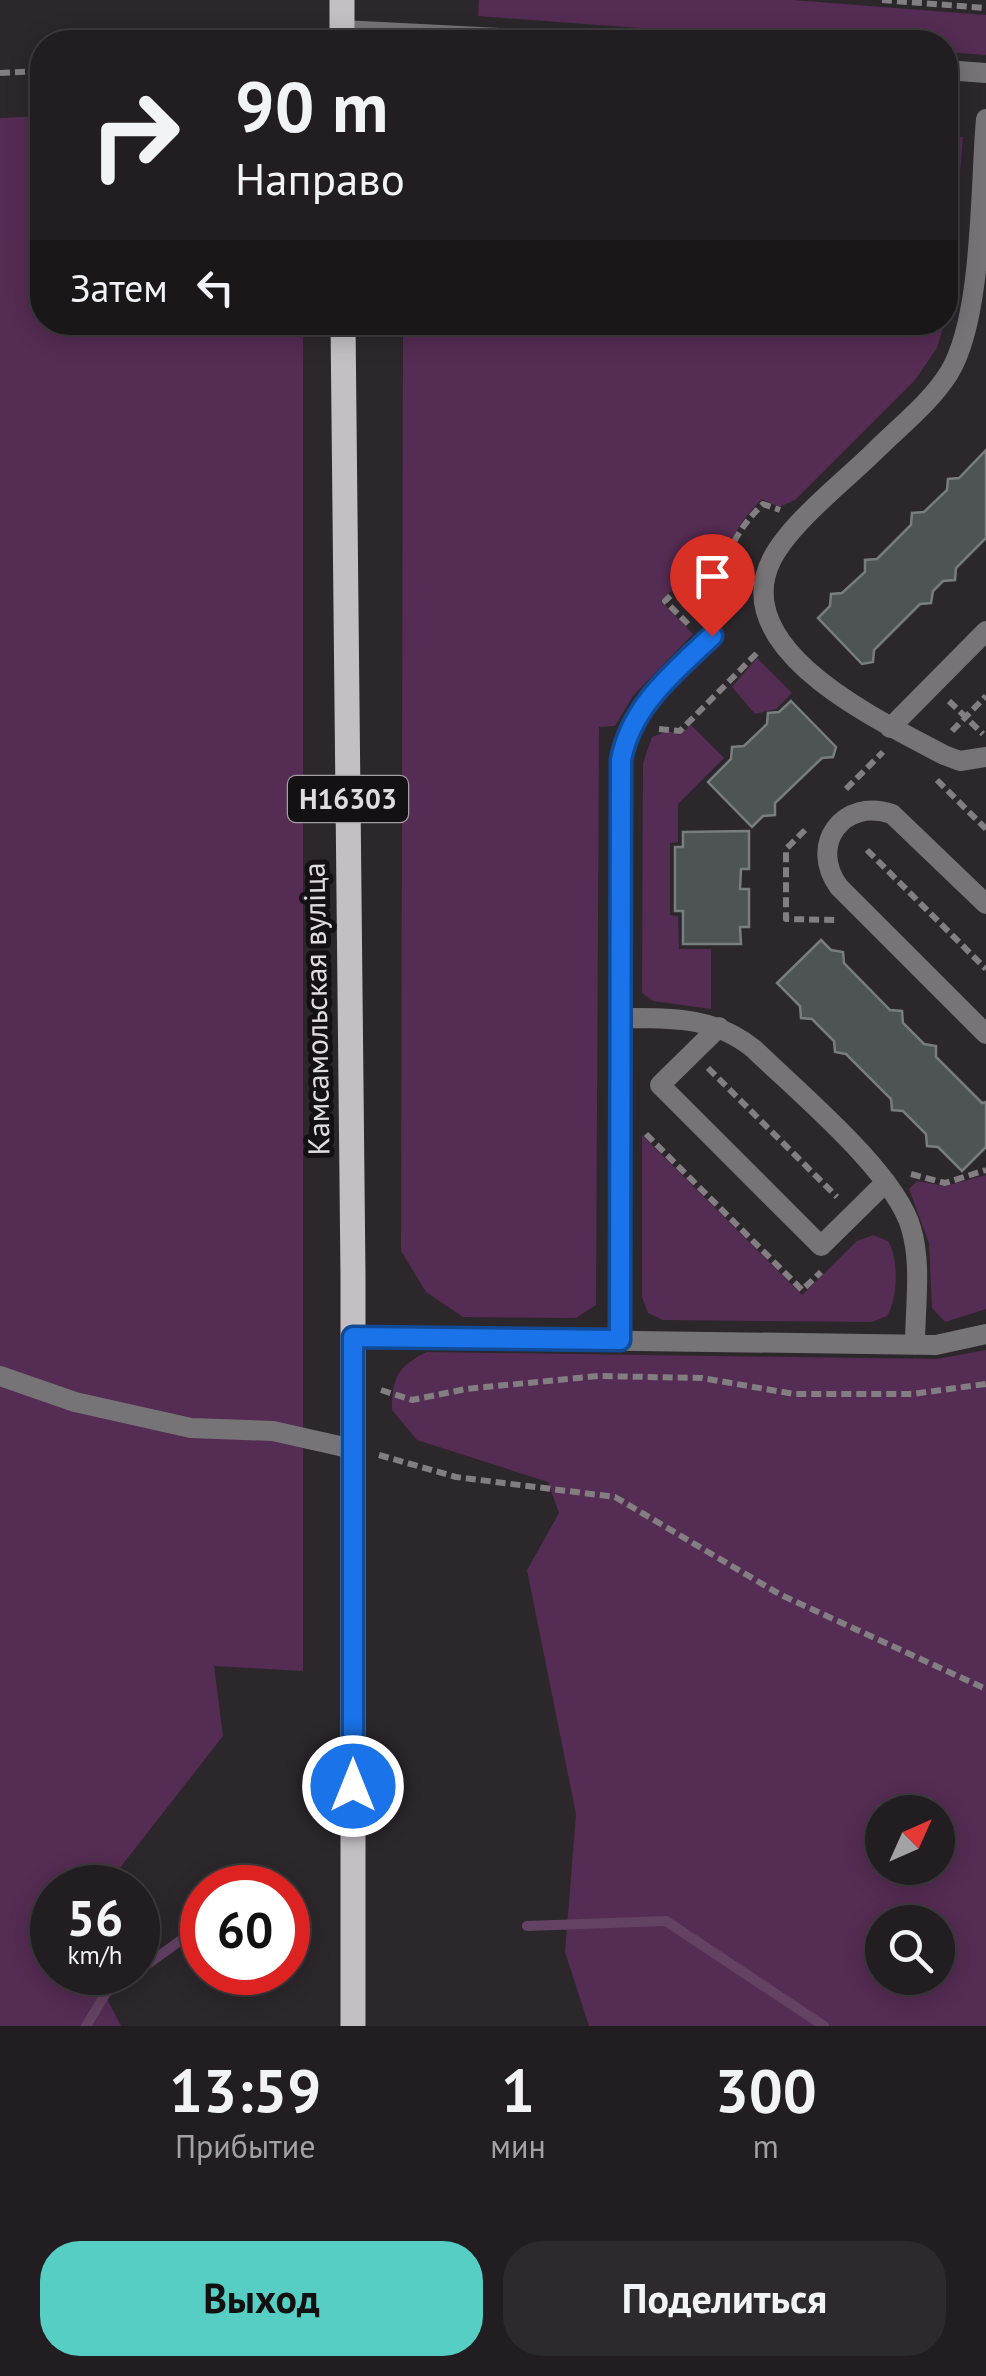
<!DOCTYPE html>
<html lang="ru">
<meta charset="utf-8">
<style>
:root{--surface:#211d20;--page:#2d2a2d;--text:#f1f3f6;--muted:#a2a2a5;--line:#3e3b3e;--accent:#56cec4}
body{margin:0;font-family:"PT Sans",sans-serif;background:var(--page);color:var(--text);height:100vh;display:flex;flex-direction:column;font-size:38px;white-space:nowrap}
*{box-sizing:border-box;margin:0}
p{font-size:32px;color:var(--muted)}
.icon{flex:none;width:55px;height:55px;fill:none;stroke:currentColor;stroke-width:2;stroke-linecap:round;stroke-linejoin:round}
.map{position:relative;height:2026px;overflow:hidden}
.details{display:flex;flex-direction:column;background:var(--surface);flex:1}
.details>*{flex:none}
.guide{position:absolute;left:30px;top:30px;width:928px;height:305px;border-radius:40px;box-shadow:0 5px 25px #0003,0 0 0 2px var(--line);background:#211d20;color:var(--text);overflow:hidden}
.needle{width:65px;rotate:45deg}
.controls{position:absolute;left:865px;top:1795px;display:grid;gap:20px}
.controls a{display:grid;place-items:center;width:90px;height:90px;border-radius:50%;background:var(--surface);box-shadow:0 5px 25px #0003,0 0 0 2px var(--line);font-size:50px}
.speed{position:absolute;left:30px;top:1865px;display:flex;gap:20px;font-size:50px;font-weight:700;text-align:center}
.speed>*{display:grid;place-content:center;width:130px;height:130px;border-radius:50%;background:var(--surface);box-shadow:0 5px 25px #0003,0 0 0 2px var(--line);line-height:1}
.speed small{font-size:25px;font-weight:400}
.speed .limit{border:15px solid #d22;background:#fff;color:#111}
.pin{position:absolute;display:grid;place-items:center;width:85px;height:85px;color:#fff;margin:-102px -42px;border-radius:50% 50% 50% 0;rotate:-45deg;box-shadow:0 0 10px #0007}
.pin .icon{rotate:45deg}
.me{position:absolute;width:110px;margin:-55px;rotate:0deg;stroke-linejoin:round;filter:drop-shadow(0 0 8px #0008)}
.turn{display:flex;align-items:center;gap:35px;height:210px;padding:0 40px;font-size:45px}
.turn .icon{width:130px;height:130px;stroke-width:2.5}
.turn b{display:block;font-size:70px;line-height:85px}
.then{display:flex;align-items:center;height:95px;padding:0 40px;background:#0003;gap:20px;font-size:38px}
.eta{display:flex;justify-content:space-evenly;align-items:center;height:170px;text-align:center}
.eta b{font-size:60px;font-weight:800;line-height:70px}
.primary-button{display:flex;gap:20px;margin-top:auto;padding:20px 40px}
.primary-button a{flex:1;height:115px;border-radius:40px;background:var(--accent);color:#111;font-size:40px;font-weight:800;line-height:115px;text-align:center}
.primary-button a+a{background:var(--page);color:var(--text)}
.map>svg:first-child{display:block}
</style>
<div class="map">
<svg width="986" height="2026" viewBox="0 0 986 2026">
<rect width="100%" height="100%" fill="#2c272b"/>
<path fill="#552c53" fill-rule="evenodd" d="M 479,0 L 793,0 L 986,15 L 986,55 L 945,52 L 945,42 L 827,42 L 478,16 Z
M 42,116 L 42,322 L 303,323 L 303,1671 L 214,1666 L 223,1736 L 105,1887 L 52,1888 L 52,1972 L 94,1973 L 121,2026 L 0,2026 L 0,118 Z
M 945,136 L 963,137 L 948,310 L 937,348 L 915,380 L 795,500 L 779,507 L 762,499 C 728,533 714,570 720,617 L 682,580 L 661,601 L 693,634 L 633,696 L 615,726 L 599,727 L 596,1305 L 576,1318 L 463,1317 L 426,1292 L 401,1251 L 403,323 L 945,322 Z
M 757,658 L 792,693 L 776,709 L 755,714 L 732,687 Z
M 691,725 L 724,758 L 678,804 L 678,842 L 670,843 L 670,915 L 678,916 L 679,949 L 711,949 L 711,1009 L 653,1001 L 642,993 L 643,763 L 652,737 L 668,731 L 680,735 Z
M 642,1135 L 802,1295 L 857,1241 L 873,1235 L 888,1241 C 899,1258 898,1299 887,1316 L 872,1322 L 663,1320 L 648,1313 L 642,1297 Z
M 986,1175 L 986,1309 L 945,1322 L 932,1308 L 929,1243 L 909,1189 L 917,1181 L 945,1186 Z
M 986,1350 L 986,2026 L 589,2026 L 565,1952 L 576,1814 L 527,1570 L 559,1513 L 548,1482 L 417,1440 L 392,1410 C 392,1379 397,1366 427,1352 L 937,1359 ZM 882,1812 L 938,1812 L 938,1868 L 882,1868 ZM 882,1922 L 938,1922 L 938,1978 L 882,1978 Z"/>
<g fill="none" stroke-linecap="round" stroke-linejoin="round">
<path stroke="#644264" stroke-width="10" d="M 527,1926 L 666,1921 L 824,2026
M 138,1971 L 202,1925
M 86,2026 L 106,1993 L 135,1972"/>
</g>
<path fill="#4d5453" stroke="#777e7d" stroke-width="2.5" d="M 986,450 L 986,538 L 956,568 L 955,580 L 943,581 L 933,591 L 931,603 L 920,604 L 874,650 L 873,662 L 862,664 L 818,618 L 830,606 L 831,594 L 842,593 L 865,572 L 865,560 L 877,559 L 911,525 L 912,513 L 924,512 L 947,490 L 948,479 L 959,478 Z
M 791,701 L 836,747 L 833,757 L 822,758 L 775,803 L 775,815 L 763,816 L 752,827 L 708,782 L 731,759 L 732,747 L 744,746 L 767,724 L 768,713 L 779,712 Z
M 749,831 L 749,869 L 741,869 L 740,889 L 749,889 L 749,927 L 740,927 L 741,944 L 683,944 L 683,911 L 675,911 L 675,847 L 683,847 L 683,832 Z
M 821,940 L 831,950 L 843,952 L 844,963 L 890,1010 L 902,1011 L 903,1023 L 924,1044 L 936,1046 L 936,1057 L 982,1103 L 986,1102 L 986,1147 L 962,1171 L 938,1147 L 927,1146 L 926,1134 L 903,1111 L 892,1110 L 891,1099 L 846,1054 L 835,1052 L 834,1041 L 812,1019 L 801,1018 L 800,1006 L 777,983 Z"/>
<g fill="none" stroke-linecap="round" stroke-linejoin="round">
<path stroke="#827e81" stroke-width="6" stroke-dasharray="10 5" stroke-linecap="butt" d="M 882,0 L 986,8
M 0,73 L 42,71
M 945,129 L 960,130
M 724,614 C 715,571 732,534 763,504 L 780,510
M 688,624 L 665,601 L 682,585 L 709,611
M 949,701 L 983,734
M 659,729 L 680,731 L 760,650
M 952,731 L 986,696
M 937,780 L 986,829
M 846,789 L 883,752
M 805,830 L 786,849 L 786,919 L 837,920
M 867,850 L 986,969
M 708,1068 L 837,1197
M 646,1134 L 802,1290 L 821,1272
M 911,1174 L 945,1183 L 986,1170
M 381,1390 L 412,1400 L 466,1389 L 598,1376 L 702,1378 L 794,1394 L 912,1394 L 986,1384
M 379,1455 L 456,1477 L 615,1497 L 781,1595 L 986,1689"/>
<path stroke="#767476" stroke-width="20" d="M 986,119 C 980,186 983,318 949,373 C 931,402 900,426 876,450 C 846,480 791,522 772,559 C 725,651 885,723 944,755 L 960,761 L 986,757
M 890,728 L 986,631
M 986,904 L 892,814 C 843,797 808,845 839,887 L 986,1034
M 620,1018 C 671,1018 713,1016 754,1049 C 798,1092 895,1172 911,1228 C 922,1264 915,1307 915,1345
M 719,1027 L 660,1085 L 821,1246 L 886,1182
M 353,1337 L 936,1345 L 986,1334
M 620,1340 L 621,760 C 630,707 674,671 712,636
M 0,1376 L 75,1402 L 191,1428 L 273,1431 L 353,1449"/>
<path stroke="#767476" stroke-width="20" d="M 342,30 L 578,42
M 945,70 L 986,73"/>
<path stroke="#c4bfc3" stroke-width="25" d="M 342,0 L 342,42
M 343,322 L 353,1276 L 353,2026"/>
</g>
<g fill="none" stroke-linecap="round" stroke-linejoin="round">
<g stroke="#114b97" stroke-width="25">
<path id="route" d="M 353,1786 L 353,1337 L 620,1340 L 621,760 C 631,706 674,672 712,636"/>
</g>
<use href="#route" stroke="#1a73e8" stroke-width="18"/>
</g>
<g text-anchor="middle" stroke-width="10" stroke-linejoin="round" paint-order="stroke">
<rect fill="#131113" stroke="#a2a0a2" stroke-width="2.5" x="288" y="776" width="120" height="46" rx="8"/>
<g font-size="28" font-weight="bold" fill="#e0dddf">
<text x="348" y="809">Н16303</text>
</g>
<g font-size="30" fill="#e0dddf" stroke="#131113">
<text transform="translate(317 1009) rotate(-91)" y="10">Камсамольская вуліца</text>
</g>
</g>
</svg>
<div class="controls">
<a><svg class="needle" viewBox="-14 -14 28 28"><path d="M0-13l5 13h-10z" fill="#e53935"/><path d="M0 13l5-13h-10z" fill="#a2a2a5"/></svg></a>
<a><svg class="icon" aria-label="search" viewBox="0 0 24 24"><circle cx="10" cy="10" r="6"/><path d="M15 15l6 6"/></svg></a>
</div>
<div class="speed"><div>56<small>km/h</small></div><div class="limit">60</div></div>
<div class="pin" style="left:712px;top:636px;background:#d93025"><svg class="icon" aria-label="arrive" viewBox="0 0 24 24"><path d="M6 21V4h12l-3 4 3 4H6"/></svg></div>
<svg class="me" style="left:353px;top:1786px" viewBox="-20 -20 40 40"><circle r="17" fill="#1a73e8" stroke="#fff" stroke-width="3"/><path d="M0-11L8 9 0 5-8 9z" fill="#fff"/></svg>
<div class="guide">
<div class="turn"><svg class="icon" aria-label="right" viewBox="0 0 24 24"><path d="M7 20v-9h11M14 6l5 5-5 5"/></svg><div><b>90 m</b>Направо</div></div>
<div class="then">Затем<svg class="icon" aria-label="left" viewBox="0 0 24 24"><path d="M17 20v-9H6M10 6l-5 5 5 5"/></svg></div>
</div>
</div>
<section class="details">
<div class="eta">
<div><b>13:59</b><p>Прибытие</p></div>
<div><b>1</b><p>мин</p></div>
<div><b>300</b><p>m</p></div>
</div>
<div class="primary-button"><a>Выход</a><a>Поделиться</a></div>
</section>
